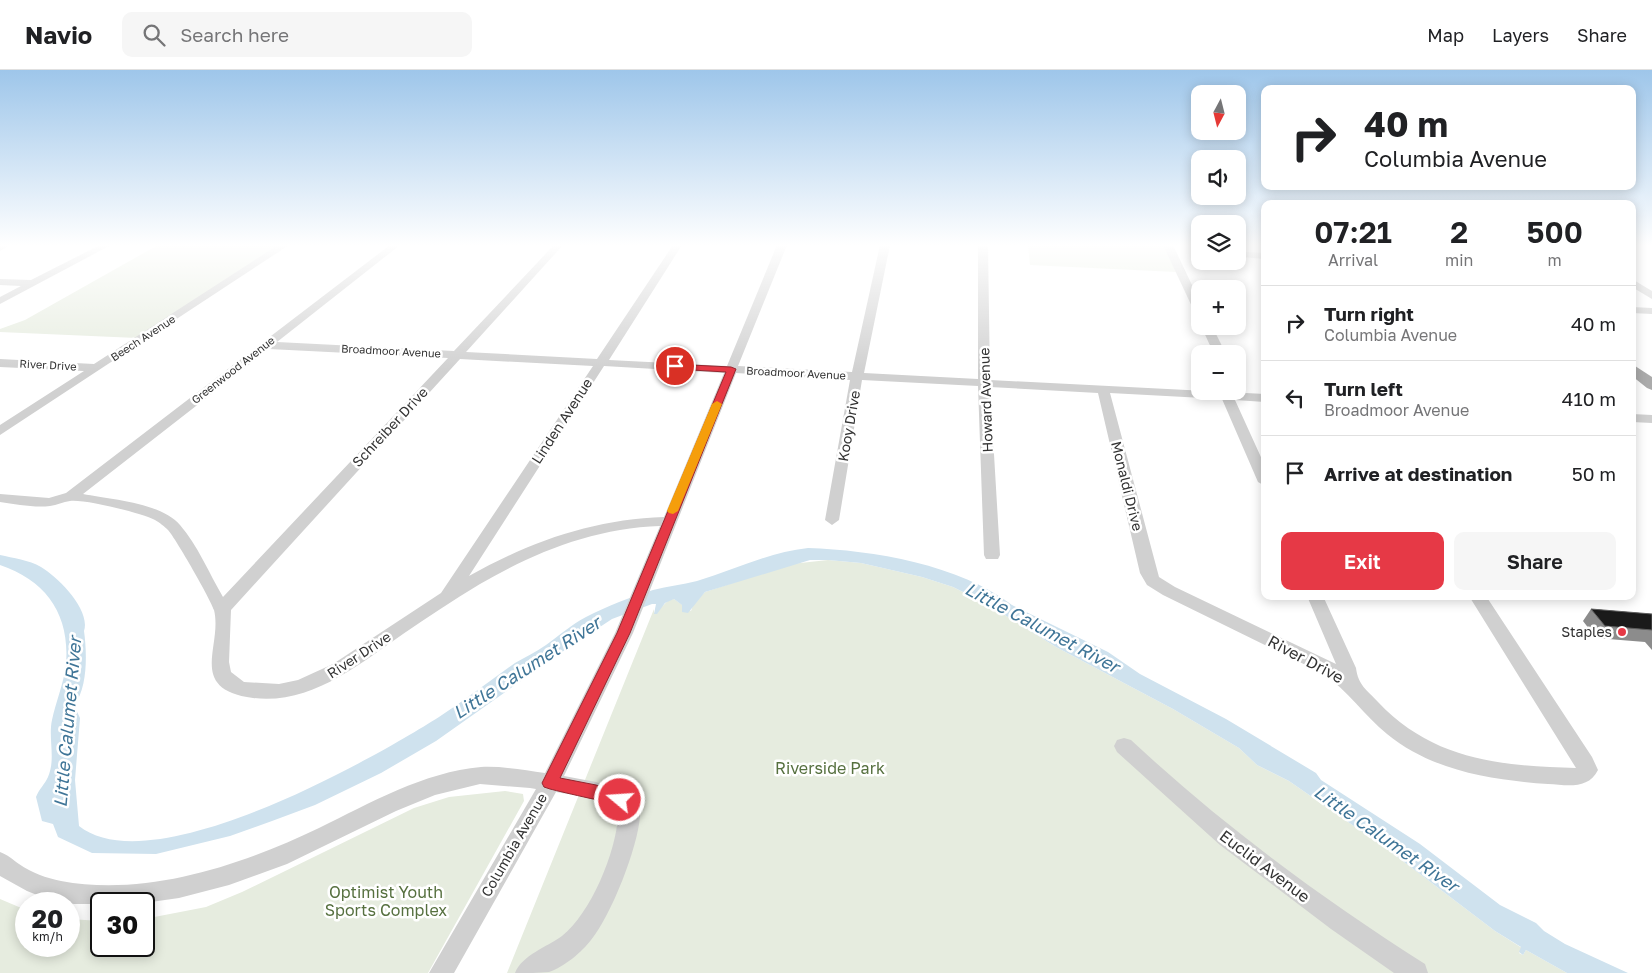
<!DOCTYPE html>
<meta charset="utf-8">
<style>
:root{--surface:#fff;--page:#f6f6f6;--text:#202124;--muted:#757577;--line:#e0e0e0;--accent:#e63946}
body{margin:0;font-family:"Golos Text",sans-serif;background:var(--page);color:var(--text);height:100vh;display:flex;flex-direction:column;font-size:19px;white-space:nowrap}
*{box-sizing:border-box;margin:0}
p{font-size:16px;color:var(--muted)}
.icon{flex:none;width:28px;height:28px;fill:none;stroke:currentColor;stroke-width:2;stroke-linecap:round;stroke-linejoin:round}
.map{position:relative;flex:1;overflow:hidden}
.panel{position:absolute;left:1261px;top:130px;width:375px;height:400px;display:flex;flex-direction:column;background:var(--surface);border-radius:10px;box-shadow:0 2px 12px #0003}
.panel>*{flex:none}
.banner{position:absolute;left:1261px;top:15px;width:375px;height:105px;border-radius:10px;box-shadow:0 2px 12px #0003;background:#fff;color:var(--text);overflow:hidden}
.needle{width:32px;rotate:187deg}
.controls{position:absolute;left:1191px;top:15px;display:grid;gap:10px}
.controls a{display:grid;place-items:center;width:55px;height:55px;border-radius:10px;background:var(--surface);box-shadow:0 2px 12px #0003;font-size:25px}
.speed{position:absolute;left:15px;top:822px;display:flex;gap:10px;font-size:25px;font-weight:700;text-align:center}
.speed>*{display:grid;place-content:center;width:65px;height:65px;border-radius:50%;background:var(--surface);box-shadow:0 2px 12px #0003;line-height:1}
.speed small{font-size:12px;font-weight:400}
.speed .limit{border:2px solid #111;border-radius:8px;background:#fff;color:#111}
.pin{position:absolute;display:grid;place-items:center;width:42px;height:42px;color:#fff;margin:-21px;border:2px solid #fff;border-radius:50%;box-shadow:0 1px 5px #0007}
.me{position:absolute;width:55px;margin:-28px;rotate:288deg;stroke-linejoin:round;filter:drop-shadow(0 0 4px #0008)}
.turn{display:flex;align-items:center;gap:18px;height:105px;padding:0 20px;font-size:22px}
.turn .icon{width:65px;height:65px;stroke-width:2.5}
.turn b{display:block;font-size:35px;line-height:42px}
.eta{display:flex;justify-content:space-evenly;align-items:center;height:85px;text-align:center}
.eta b{font-size:30px;font-weight:600;line-height:35px}
.primary-button{display:flex;gap:10px;margin-top:auto;padding:10px 20px}
.primary-button a{flex:1;height:58px;border-radius:10px;background:var(--accent);color:#fff;font-size:20px;font-weight:600;line-height:58px;text-align:center}
.primary-button a+a{background:var(--page);color:var(--text)}
ul{padding:0;list-style:none}
li{display:flex;align-items:center;gap:15px;height:75px;padding:0 20px;border-top:1px solid var(--line)}
li div{flex:1}
li b{display:block;font-size:19px}
li em{font-style:normal}
header{display:flex;align-items:center;gap:30px;box-sizing:border-box;height:70px;padding:0 25px;background:var(--surface);border-bottom:1px solid var(--line)}
header strong{font-size:24px}
nav{display:flex;gap:28px;margin-inline-start:auto;font-size:18px}
.search{width:350px;height:45px;background:var(--page);display:flex;align-items:center;gap:12px;box-sizing:border-box;padding:0 18px;border-radius:10px;color:var(--muted);font-size:19px}
.map>svg:first-child{display:block}
</style>
<header>
<strong>Navio</strong>
<div class="search"><svg class="icon" aria-label="search" viewBox="0 0 24 24"><circle cx="10" cy="10" r="6"/><path d="M15 15l6 6"/></svg>Search here</div>
<nav><a>Map</a><a>Layers</a><a>Share</a></nav>
</header>
<div class="map">
<svg width="1652" height="903" viewBox="0 0 1652 903">
<rect width="100%" height="100%" fill="#fff"/>
<path fill="#e6ecdf" d="M 158,175 L 281,175 L 137,268 L 0,262 L 0,259 L 25,250 Z
M 1028,175 L 1164,175 L 1176,202 L 1030,195 Z
M 828,490 L 861,493 L 922,507 L 953,517 L 987,534 L 1056,577 L 1173,639 L 1239,678 L 1257,695 L 1289,711 L 1387,779 L 1495,861 L 1522,878 L 1519,883 L 1523,885 L 1526,880 L 1567,903 L 507,903 L 654,539 L 654,543 C 662,539 665,530 674,529 L 691,541 L 693,535 L 705,522 L 791,494 Z
M 505,721 L 523,724 L 524,731 L 428,903 L 0,903 L 0,829 L 26,840 L 26,876 L 69,876 L 69,849 L 101,851 L 101,876 L 144,876 L 144,849 L 206,837 L 242,822 L 414,738 L 449,727 Z"/>
<path fill="#cfe2ee" d="M 808,478 C 873,480 960,495 1012,535 L 1108,582 L 1140,604 L 1226,649 L 1316,703 L 1321,710 L 1420,774 L 1500,835 L 1536,853 L 1544,861 L 1565,874 L 1628,903 L 1567,903 L 1526,880 L 1523,885 L 1519,882 L 1521,877 L 1495,861 L 1387,779 L 1289,711 L 1257,695 L 1239,678 L 1173,639 L 1056,577 L 987,534 L 953,517 L 922,507 L 861,493 L 828,490 L 810,490 L 705,522 L 688,543 L 682,542 L 682,535 L 674,529 L 665,533 L 657,544 L 654,544 L 656,534 L 652,534 L 612,549 L 559,584 L 436,671 L 381,703 L 315,735 L 272,751 L 230,766 L 156,784 L 92,783 L 58,767 L 53,754 L 42,751 L 36,727 C 39,719 45,714 48,707 C 56,689 48,668 52,650 C 56,631 64,613 66,594 C 70,545 47,511 0,495 L 0,485 C 13,488 29,490 41,497 C 58,507 91,540 84,561 C 87,582 88,618 74,635 L 80,648 L 75,710 L 79,756 C 152,814 371,690 439,647 C 465,630 490,611 515,593 C 525,587 536,582 546,575 C 560,565 571,555 586,547 C 607,536 631,527 653,520 C 668,516 682,515 697,511 C 734,500 769,482 808,478 Z"/>
<g fill="none" stroke-linecap="round" stroke-linejoin="round">
<path fill="#d0d0d0" fill-rule="evenodd" d="M 0,175 L 10,175 L 0,181 Z
M 100,175 L 111,175 L 0,234 L 0,227 L 21,216 L 0,215 L 0,209 L 31,210 Z
M 278,175 L 289,175 L 0,365 L 0,355 L 84,301 L 0,297 L 0,289 L 94,294 Z
M 390,175 L 400,175 L 277,272 L 454,281 L 554,175 L 563,175 L 466,282 L 597,289 L 673,175 L 682,175 L 609,290 L 727,296 L 777,175 L 787,175 L 738,296 L 852,302 L 880,175 L 890,175 L 864,303 L 978,309 L 978,175 L 988,175 L 990,310 L 1265,324 L 1265,332 L 1235,330 L 1265,396 L 1265,416 L 1258,412 L 1222,329 L 1110,323 L 1159,507 L 1175,517 L 1336,594 L 1307,526 L 1323,526 L 1356,598 C 1358,615 1367,620 1378,632 C 1433,690 1500,696 1576,698 L 1469,526 L 1486,526 L 1592,687 L 1598,700 C 1588,720 1567,715 1548,714 C 1492,710 1432,701 1387,664 C 1364,645 1348,621 1324,604 L 1163,525 L 1147,515 L 1140,503 L 1098,323 L 990,317 L 1000,485 L 998,489 L 986,489 L 984,485 L 978,316 L 862,310 L 839,450 L 832,455 L 825,450 L 850,310 L 736,303 L 633,563 L 564,706 L 596,712 L 628,725 L 640,746 C 638,777 611,846 591,870 C 582,882 564,897 549,902 C 540,903 525,903 515,903 C 522,885 547,877 562,866 C 591,843 616,782 618,746 C 613,728 572,725 556,722 L 454,903 L 429,903 L 536,719 L 530,718 L 480,714 L 435,725 L 396,741 L 287,794 L 229,815 L 179,828 L 137,834 L 74,834 L 47,829 L 27,821 L 0,806 L 0,782 C 8,785 12,789 19,794 C 32,803 46,808 61,811 C 147,827 242,795 319,758 C 370,733 424,702 481,697 C 502,696 524,700 545,703 L 615,563 L 660,456 C 595,458 535,482 480,514 C 453,530 428,547 403,564 C 358,595 311,635 253,628 C 186,619 223,576 214,540 C 211,530 176,469 168,460 C 165,457 159,452 155,450 C 142,443 84,429 70,431 C 63,432 57,435 50,436 C 34,438 16,434 0,432 L 0,424 L 49,428 L 66,423 ZM 269,279 L 448,288 L 223,527 C 210,505 197,474 180,455 C 162,433 109,429 83,424 ZM 460,289 L 593,296 L 441,523 L 333,594 L 298,610 L 279,614 L 244,612 L 231,602 L 229,592 L 231,540 ZM 604,296 L 724,303 L 664,447 C 594,449 529,472 469,506 Z
M 1163,175 L 1173,175 L 1200,232 L 1200,246 L 1195,243 Z
M 1245,182 L 1265,183 L 1265,189 L 1242,187 L 1242,183 Z
M 1632,209 L 1652,221 L 1652,229 L 1632,217 Z
M 1632,237 L 1652,238 L 1652,244 L 1632,243 Z
M 1201,256 L 1212,256 L 1226,284 L 1214,284 Z
M 1632,344 L 1652,345 L 1652,353 L 1632,352 Z
M 1124,668 L 1131,670 C 1222,755 1320,827 1425,894 L 1428,903 L 1394,903 L 1331,859 L 1220,775 L 1117,682 L 1114,676 L 1117,670 Z"/>
<path fill="#ababab" fill-rule="evenodd" d="M 1632,294 L 1652,307 L 1652,320 L 1647,318 L 1632,306 Z"/>
</g>
<path fill="#8c8c8c" d="M 1591,539 L 1652,544 L 1652,580 L 1645,572 L 1596,568 L 1583,551 Z"/>
<path fill="#1a1a1a" stroke="#5f5f5f" d="M 1591,539 L 1652,544 L 1652,560 L 1605,556 Z"/>
<linearGradient id="sky" x2="0" y2="1"><stop stop-color="#9ec6ea"/><stop offset="0.58" stop-color="#fff"/><stop offset="1" stop-color="#fff" stop-opacity="0"/></linearGradient>
<rect width="1652" height="302" fill="url(#sky)"/>
<path fill="#e63946" stroke="#96252e" d="M 671,294 L 731,297 L 736,299 L 630,563 L 560,708 L 596,715 L 625,725 L 628,730 L 625,734 C 620,736 562,722 550,719 L 544,717 L 542,713 L 617,563 L 726,302 L 675,299 L 671,298 Z"/>
<path fill="#f59e0b" d="M 717,331 L 722,334 L 678,441 L 673,444 L 669,443 L 667,441 L 712,334 Z"/>
<circle fill="#e63946" stroke="#fff" stroke-width="2" cx="1622" cy="562" r="5"/>
<g text-anchor="middle" stroke-width="5" stroke-linejoin="round" paint-order="stroke">
<g font-size="11" fill="#333" stroke="#fff">
<text transform="translate(143 268) rotate(-33)" y="4">Beech Avenue</text>
<text transform="translate(391 281) rotate(3)" y="4">Broadmoor Avenue</text>
<text transform="translate(48 295) rotate(3)" y="4">River Drive</text>
<text transform="translate(233 300) rotate(-38)" y="4">Greenwood Avenue</text>
<text transform="translate(796 303) rotate(3)" y="4">Broadmoor Avenue</text>
</g>
<g font-size="14" fill="#333" stroke="#fff">
<text transform="translate(986 330) rotate(-92)" y="5">Howard Avenue</text>
<text transform="translate(562 351) rotate(-57)" y="5">Linden Avenue</text>
<text transform="translate(849 356) rotate(-80)" y="5">Kooy Drive</text>
<text transform="translate(390 357) rotate(-47)" y="5">Schreiber Drive</text>
<text transform="translate(1127 416) rotate(76)" y="5">Monaldi Drive</text>
<text transform="translate(359 585) rotate(-33)" y="5">River Drive</text>
<text transform="translate(514 775) rotate(-60)" y="5">Columbia Avenue</text>
</g>
<g font-size="14" fill="#333" stroke="#fff" text-anchor="end">
<text x="1612" y="567">Staples</text>
</g>
<g font-size="16" fill="#333" stroke="#fff">
<text transform="translate(1306 589) rotate(28)" y="6">River Drive</text>
<text transform="translate(1265 796) rotate(37)" y="6">Euclid Avenue</text>
</g>
<g font-size="16" fill="#56703f" stroke="#fff">
<text x="830" y="704">Riverside Park</text>
<text x="386" y="828">Optimist Youth<tspan x="386" dy="18">Sports Complex</tspan></text>
</g>
<g font-size="18" font-style="italic" fill="#3f7597" stroke="#fff">
<text transform="translate(1042 558) rotate(28)" y="6">Little Calumet River</text>
<text transform="translate(527 598) rotate(-33)" y="6">Little Calumet River</text>
<text transform="translate(68 652) rotate(-85)" y="6">Little Calumet River</text>
<text transform="translate(1386 769) rotate(35)" y="6">Little Calumet River</text>
</g>
</g>
</svg>
<div class="controls">
<a><svg class="needle" viewBox="-14 -14 28 28"><path d="M0-13l5 13h-10z" fill="#e53935"/><path d="M0 13l5-13h-10z" fill="#757577"/></svg></a>
<a><svg class="icon" aria-label="sound" viewBox="0 0 24 24"><path d="M4 9h4l5-4v14l-5-4H4zM17 9q2 3 0 6"/></svg></a>
<a><svg class="icon" aria-label="layers" viewBox="0 0 24 24"><path d="M12 4l9 5-9 5-9-5zM3 14l9 5 9-5"/></svg></a>
<a>+</a>
<a>−</a>
</div>
<div class="speed"><div>20<small>km/h</small></div><div class="limit">30</div></div>
<div class="pin" style="left:675px;top:296px;background:#d93025"><svg class="icon" aria-label="arrive" viewBox="0 0 24 24"><path d="M6 21V4h12l-3 4 3 4H6"/></svg></div>
<svg class="me" style="left:620px;top:730px" viewBox="-20 -20 40 40"><circle r="17" fill="#e63946" stroke="#fff" stroke-width="3"/><path d="M0-11L8 9 0 5-8 9z" fill="#fff"/></svg>
<div class="banner">
<div class="turn"><svg class="icon" aria-label="right" viewBox="0 0 24 24"><path d="M7 20v-9h11M14 6l5 5-5 5"/></svg><div><b>40 m</b>Columbia Avenue</div></div>
</div>
<section class="panel">
<div class="eta">
<div><b>07:21</b><p>Arrival</p></div>
<div><b>2</b><p>min</p></div>
<div><b>500</b><p>m</p></div>
</div>
<ul>
<li><svg class="icon" aria-label="right" viewBox="0 0 24 24"><path d="M7 20v-9h11M14 6l5 5-5 5"/></svg><div><b>Turn right</b><p>Columbia Avenue</p></div><em>40 m</em></li>
<li><svg class="icon" aria-label="left" viewBox="0 0 24 24"><path d="M17 20v-9H6M10 6l-5 5 5 5"/></svg><div><b>Turn left</b><p>Broadmoor Avenue</p></div><em>410 m</em></li>
<li><svg class="icon" aria-label="arrive" viewBox="0 0 24 24"><path d="M6 21V4h12l-3 4 3 4H6"/></svg><div><b>Arrive at destination</b></div><em>50 m</em></li>
</ul>
<div class="primary-button"><a>Exit</a><a>Share</a></div>
</section>
</div>
